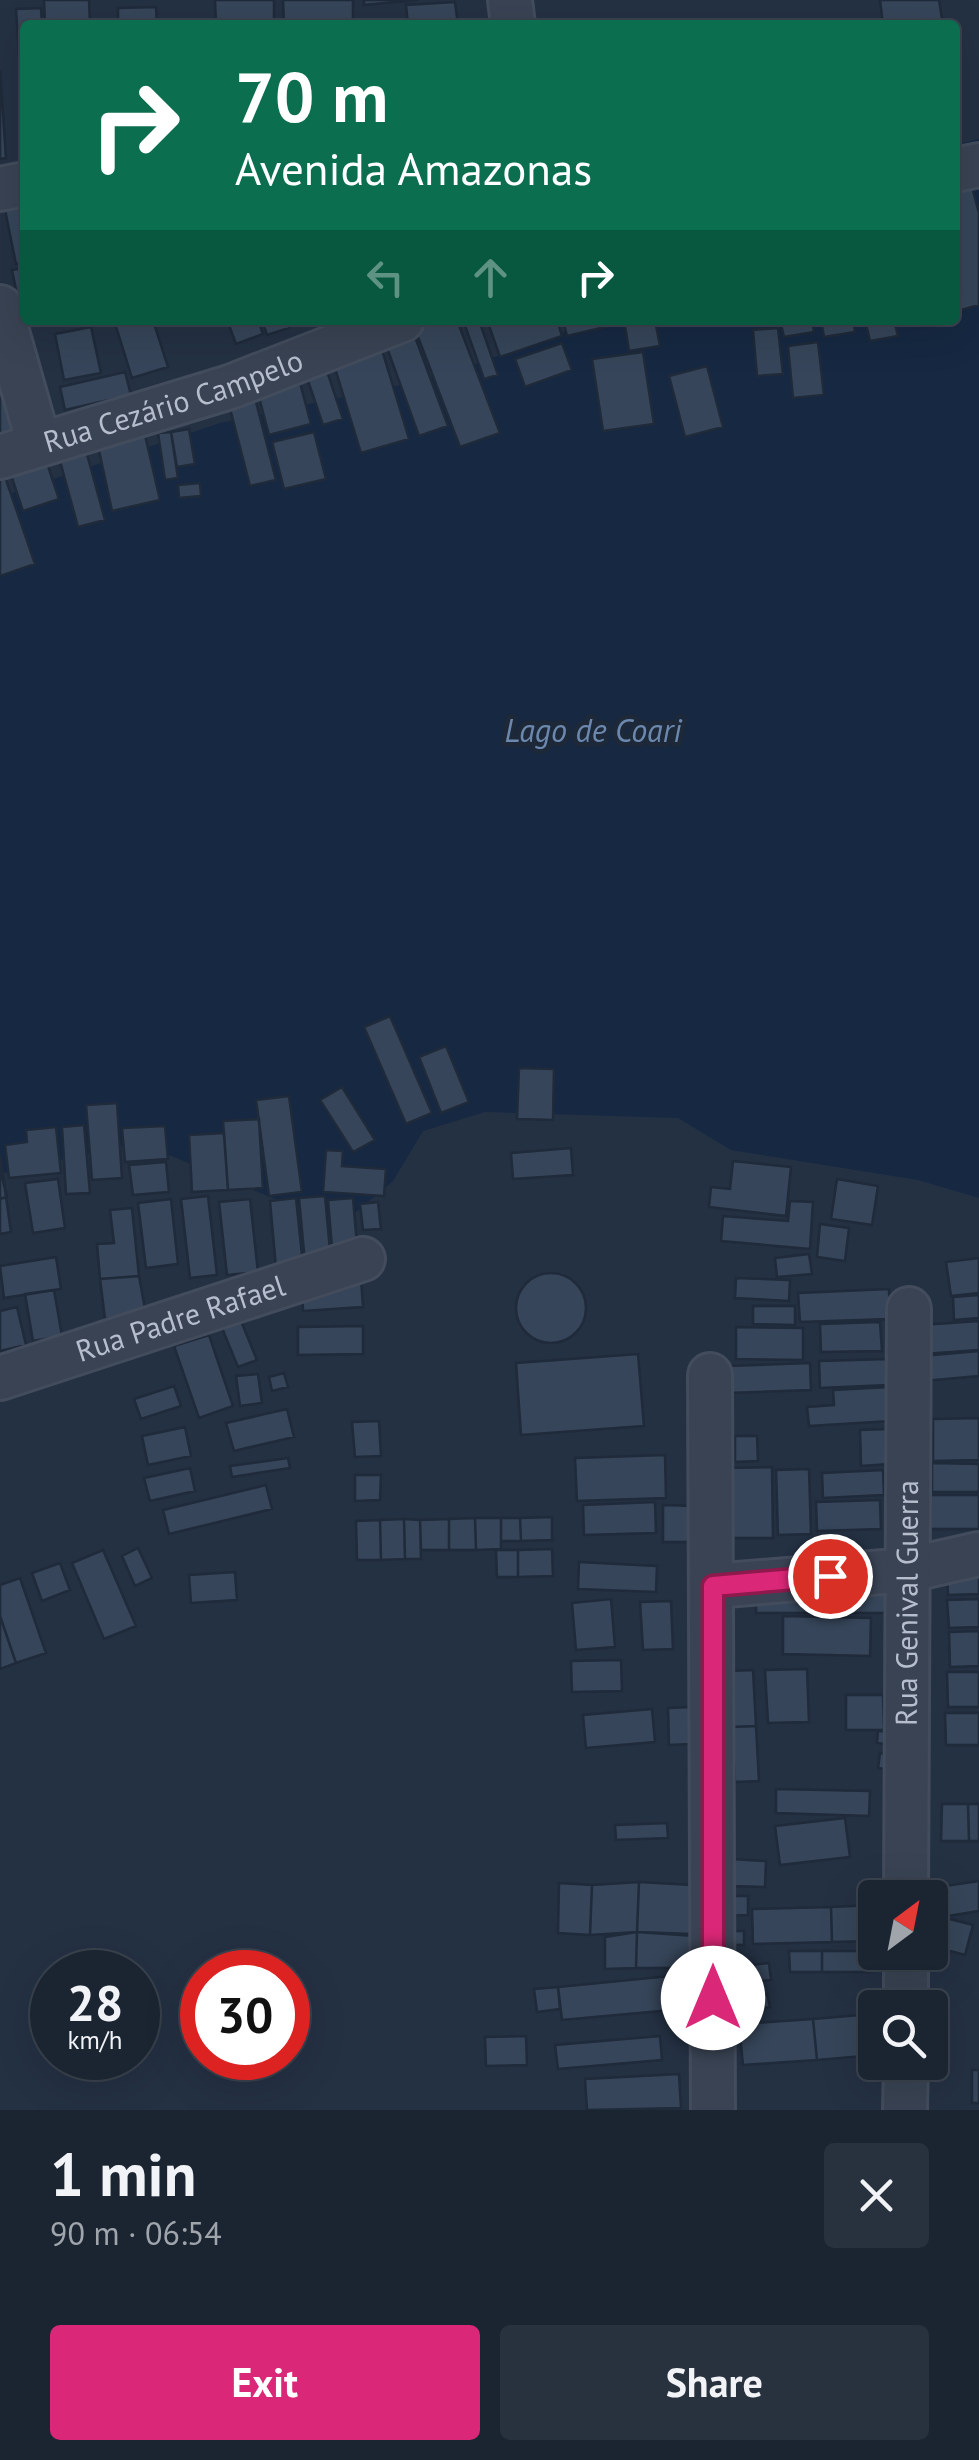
<!DOCTYPE html>
<meta charset="utf-8">
<style>
:root{--surface:#1b2532;--page:#28313e;--text:#f1f3f6;--muted:#a0a5ac;--line:#39424d;--accent:#db2777}
body{margin:0;font-family:"PT Sans",sans-serif;background:var(--page);color:var(--text);height:100vh;display:flex;flex-direction:column;font-size:38px;white-space:nowrap}
*{box-sizing:border-box;margin:0}
p{font-size:32px;color:var(--muted)}
.icon{flex:none;width:55px;height:55px;fill:none;stroke:currentColor;stroke-width:2;stroke-linecap:round;stroke-linejoin:round}
.map{position:relative;height:2110px;overflow:hidden}
.details{display:flex;flex-direction:column;background:var(--surface);flex:1}
.details>*{flex:none}
.top-card{position:absolute;left:20px;top:20px;width:940px;height:305px;border-radius:10px;box-shadow:0 10px 40px #0002,0 0 0 2px var(--line);background:#0b6e4f;color:#fff;overflow:hidden}
.needle{width:65px;rotate:32deg}
.controls{position:absolute;left:858px;top:1880px;display:grid;gap:20px}
.controls a{display:grid;place-items:center;width:90px;height:90px;border-radius:10px;background:var(--surface);box-shadow:0 10px 40px #0002,0 0 0 2px var(--line);font-size:50px}
.speed{position:absolute;left:30px;top:1950px;display:flex;gap:20px;font-size:50px;font-weight:700;text-align:center}
.speed>*{display:grid;place-content:center;width:130px;height:130px;border-radius:50%;background:var(--surface);box-shadow:0 10px 40px #0002,0 0 0 2px var(--line);line-height:1}
.speed small{font-size:25px;font-weight:400}
.speed .limit{border:15px solid #d22;background:#fff;color:#111}
.pin{position:absolute;display:grid;place-items:center;width:85px;height:85px;color:#fff;margin:-42px;border:5px solid #fff;border-radius:50%;box-shadow:0 2px 10px #0007}
.me{position:absolute;width:110px;margin:-55px;rotate:0deg;stroke-linejoin:round;filter:drop-shadow(0 0 8px #0008)}
.turn{display:flex;align-items:center;gap:35px;height:210px;padding:0 50px;font-size:45px}
.turn .icon{width:130px;height:130px;stroke-width:2.5}
.turn b{display:block;font-size:70px;line-height:85px}
.lanes{display:flex;align-items:center;height:95px;padding:0 50px;background:#0003;justify-content:center;gap:50px;direction:ltr}
.lanes .off{opacity:.35}
.round{display:grid;place-items:center;flex:none;width:105px;height:105px;border-radius:10px;background:var(--page)}
.head{display:flex;align-items:center;justify-content:space-between;height:170px;padding:0 50px}
h1{font-size:60px;font-weight:600;line-height:75px}
.button{display:flex;gap:20px;margin-top:auto;padding:20px 50px}
.button a{flex:1;height:115px;border-radius:10px;background:var(--accent);color:#fff;font-size:40px;font-weight:600;line-height:115px;text-align:center}
.button a+a{background:var(--page);color:var(--text)}
.map>svg:first-child{display:block}
</style>
<div class="map">
<svg width="979" height="2110" viewBox="0 0 979 2110">
<rect width="100%" height="100%" fill="#243143"/>
<path fill="#162842" d="M 979,139 L 979,1198 L 918,1180 L 731,1150 L 678,1118 L 485,1112 L 423,1131 L 393,1181 L 350,1217 L 292,1206 L 138,1142 L 0,1174 L 0,497 L 220,423 L 442,376 L 598,320 L 955,320 L 955,145 Z"/>
<path fill="#364559" stroke="#1f2a3a" stroke-width="2.5" d="M 44,0 L 89,0 L 90,25 L 45,25 Z
M 215,0 L 274,0 L 274,23 L 216,25 Z
M 283,0 L 353,0 L 353,25 L 284,25 Z
M 364,0 L 418,0 L 364,5 Z
M 880,0 L 939,0 L 943,25 L 883,25 Z
M 455,2 L 458,25 L 408,25 L 406,5 Z
M 156,7 L 157,25 L 118,25 L 118,8 Z
M 41,8 L 42,25 L 25,25 L 25,71 L 20,71 L 16,9 Z
M 0,70 L 6,158 L 0,159 Z
M 971,183 L 979,213 L 979,305 L 961,310 L 955,288 L 955,187 Z
M 25,201 L 25,263 L 16,264 L 4,205 Z
M 25,268 L 25,314 L 21,314 L 12,270 Z
M 114,320 L 153,320 L 168,367 L 132,378 Z
M 227,320 L 258,320 L 263,334 L 236,344 Z
M 262,320 L 287,320 L 289,328 L 267,335 Z
M 439,320 L 457,320 L 500,433 L 460,447 L 415,329 Z
M 463,320 L 479,320 L 498,375 L 484,379 Z
M 487,320 L 557,320 L 562,336 L 500,357 Z
M 563,320 L 617,320 L 618,324 L 567,336 Z
M 624,320 L 655,320 L 660,346 L 629,351 Z
M 780,320 L 812,320 L 814,332 L 784,337 Z
M 821,320 L 853,320 L 855,332 L 824,337 Z
M 865,320 L 894,320 L 898,336 L 870,341 Z
M 91,327 L 101,373 L 64,380 L 55,334 Z
M 778,328 L 783,374 L 757,376 L 753,330 Z
M 414,334 L 448,426 L 419,436 L 386,345 Z
M 379,340 L 409,439 L 361,453 L 331,355 Z
M 818,342 L 824,395 L 793,398 L 788,346 Z
M 562,343 L 572,370 L 525,387 L 515,359 Z
M 643,352 L 654,424 L 603,431 L 592,359 Z
M 324,362 L 343,419 L 323,425 L 304,369 Z
M 707,366 L 723,427 L 685,437 L 669,376 Z
M 125,372 L 131,395 L 65,410 L 60,387 Z
M 0,373 L 24,429 L 0,436 Z
M 299,379 L 311,424 L 269,435 L 257,390 Z
M 252,386 L 276,480 L 250,486 L 226,393 Z
M 142,422 L 160,500 L 112,511 L 95,432 Z
M 189,429 L 195,464 L 177,467 L 171,432 Z
M 171,432 L 178,478 L 165,480 L 158,433 Z
M 314,432 L 326,479 L 284,489 L 272,442 Z
M 84,443 L 105,520 L 78,527 L 57,450 Z
M 43,451 L 59,499 L 23,511 L 7,463 Z
M 2,468 L 35,564 L 0,576 L 0,469 Z
M 200,483 L 201,496 L 179,498 L 178,485 Z
M 390,1016 L 432,1113 L 406,1124 L 364,1027 Z
M 446,1046 L 469,1102 L 441,1113 L 419,1057 Z
M 519,1068 L 554,1069 L 553,1120 L 517,1119 Z
M 342,1087 L 375,1140 L 353,1152 L 320,1100 Z
M 289,1096 L 302,1192 L 269,1196 L 256,1100 Z
M 117,1103 L 122,1178 L 92,1180 L 86,1105 Z
M 259,1119 L 263,1188 L 228,1190 L 223,1121 Z
M 84,1125 L 90,1193 L 66,1194 L 62,1127 Z
M 165,1126 L 168,1159 L 125,1162 L 122,1128 Z
M 56,1127 L 61,1173 L 9,1178 L 5,1145 L 27,1142 L 26,1130 Z
M 224,1133 L 228,1190 L 192,1192 L 189,1135 Z
M 571,1148 L 573,1175 L 513,1179 L 511,1153 Z
M 326,1150 L 343,1151 L 342,1166 L 386,1169 L 384,1196 L 323,1192 Z
M 0,1155 L 11,1232 L 0,1234 Z
M 733,1161 L 791,1167 L 786,1216 L 709,1207 L 711,1187 L 730,1189 Z
M 166,1162 L 169,1192 L 133,1195 L 129,1165 Z
M 0,1169 L 7,1197 L 0,1199 Z
M 58,1179 L 65,1228 L 33,1233 L 25,1183 Z
M 837,1179 L 878,1186 L 872,1225 L 831,1219 Z
M 208,1196 L 217,1275 L 190,1278 L 181,1199 Z
M 325,1196 L 331,1261 L 305,1263 L 299,1198 Z
M 296,1198 L 303,1265 L 276,1268 L 270,1201 Z
M 353,1198 L 358,1256 L 333,1259 L 328,1200 Z
M 171,1199 L 178,1264 L 146,1268 L 138,1203 Z
M 250,1199 L 258,1272 L 227,1275 L 219,1202 Z
M 790,1201 L 813,1202 L 810,1249 L 721,1241 L 723,1216 L 788,1221 Z
M 378,1202 L 381,1229 L 363,1230 L 360,1204 Z
M 132,1208 L 139,1276 L 100,1279 L 97,1244 L 114,1243 L 110,1210 Z
M 820,1224 L 849,1228 L 845,1261 L 817,1257 Z
M 809,1254 L 812,1274 L 777,1277 L 775,1258 Z
M 56,1257 L 61,1289 L 4,1298 L 0,1266 Z
M 979,1258 L 979,1293 L 951,1296 L 946,1262 Z
M516 1308a35 35 0 1 1 70 0a35 35 0 1 1-70 0Z
M 139,1276 L 146,1314 L 105,1319 L 100,1279 Z
M 361,1278 L 363,1307 L 303,1311 L 302,1282 Z
M 736,1278 L 790,1280 L 789,1301 L 735,1298 Z
M 889,1289 L 890,1319 L 800,1322 L 798,1293 Z
M 54,1290 L 62,1336 L 33,1341 L 25,1294 Z
M 979,1295 L 979,1318 L 954,1320 L 953,1297 Z
M 753,1306 L 795,1306 L 795,1325 L 753,1324 Z
M 17,1307 L 26,1345 L 0,1351 L 0,1311 Z
M 241,1321 L 257,1360 L 238,1367 L 222,1328 Z
M 979,1321 L 979,1350 L 924,1354 L 922,1325 Z
M 880,1322 L 882,1351 L 821,1352 L 820,1324 Z
M 363,1326 L 363,1354 L 298,1355 L 298,1327 Z
M 736,1327 L 803,1328 L 803,1360 L 736,1359 Z
M 209,1335 L 233,1406 L 199,1418 L 174,1346 Z
M 979,1351 L 979,1376 L 924,1381 L 922,1356 Z
M 638,1354 L 644,1426 L 521,1435 L 516,1363 Z
M 888,1359 L 889,1385 L 820,1388 L 819,1361 Z
M 810,1363 L 811,1390 L 727,1393 L 726,1366 Z
M 284,1373 L 288,1387 L 272,1391 L 269,1377 Z
M 258,1374 L 262,1403 L 240,1406 L 236,1376 Z
M 174,1386 L 181,1406 L 141,1419 L 134,1399 Z
M 889,1387 L 891,1421 L 809,1426 L 807,1407 L 834,1405 L 833,1390 Z
M 287,1409 L 294,1437 L 234,1451 L 226,1423 Z
M 979,1418 L 979,1460 L 933,1461 L 933,1419 Z
M 379,1421 L 381,1456 L 355,1457 L 352,1422 Z
M 185,1427 L 191,1456 L 148,1465 L 142,1436 Z
M 888,1429 L 890,1464 L 861,1466 L 860,1430 Z
M 735,1436 L 757,1436 L 758,1461 L 735,1462 Z
M 665,1455 L 666,1498 L 577,1501 L 575,1458 Z
M 288,1458 L 290,1468 L 232,1477 L 230,1466 Z
M 932,1463 L 979,1464 L 979,1492 L 932,1492 Z
M 772,1467 L 773,1538 L 728,1538 L 726,1468 Z
M 190,1468 L 195,1491 L 150,1501 L 144,1478 Z
M 809,1469 L 811,1534 L 778,1535 L 776,1470 Z
M 883,1470 L 884,1495 L 823,1498 L 822,1473 Z
M 355,1475 L 381,1475 L 380,1500 L 355,1501 Z
M 266,1485 L 272,1509 L 169,1534 L 163,1510 Z
M 922,1495 L 979,1495 L 979,1529 L 922,1529 Z
M 880,1500 L 881,1529 L 817,1531 L 816,1502 Z
M 655,1502 L 656,1533 L 584,1535 L 583,1505 Z
M 663,1505 L 696,1506 L 696,1542 L 663,1542 Z
M 552,1517 L 552,1540 L 521,1541 L 520,1518 Z
M 475,1518 L 501,1518 L 501,1549 L 476,1550 Z
M 475,1518 L 476,1550 L 449,1550 L 449,1519 Z
M 501,1518 L 520,1518 L 521,1541 L 501,1541 Z
M 404,1519 L 420,1520 L 421,1559 L 405,1559 Z
M 404,1519 L 405,1559 L 381,1560 L 380,1520 Z
M 449,1519 L 449,1550 L 421,1550 L 420,1520 Z
M 380,1520 L 381,1560 L 357,1560 L 356,1521 Z
M 840,1540 L 842,1565 L 818,1568 L 816,1542 Z
M 138,1548 L 152,1578 L 135,1586 L 122,1556 Z
M 552,1549 L 553,1576 L 518,1577 L 518,1550 Z
M 103,1550 L 136,1626 L 104,1639 L 72,1563 Z
M 496,1550 L 518,1550 L 518,1577 L 497,1577 Z
M 579,1562 L 657,1566 L 656,1592 L 578,1589 Z
M 60,1563 L 70,1590 L 42,1601 L 32,1573 Z
M 235,1572 L 237,1600 L 191,1603 L 189,1575 Z
M 947,1573 L 979,1573 L 979,1594 L 948,1595 Z
M 20,1578 L 46,1653 L 16,1663 L 0,1616 L 0,1585 Z
M 893,1580 L 893,1613 L 756,1613 L 756,1589 Z
M 611,1599 L 615,1647 L 576,1650 L 572,1603 Z
M 979,1599 L 979,1627 L 949,1628 L 947,1600 Z
M 671,1601 L 673,1649 L 643,1650 L 640,1602 Z
M 0,1616 L 16,1663 L 0,1669 Z
M 783,1616 L 871,1618 L 870,1656 L 783,1654 Z
M 979,1631 L 979,1666 L 950,1667 L 949,1632 Z
M 621,1660 L 622,1691 L 572,1692 L 571,1661 Z
M 807,1669 L 809,1722 L 768,1723 L 765,1670 Z
M 753,1670 L 756,1726 L 732,1727 L 729,1671 Z
M 947,1672 L 979,1672 L 979,1707 L 948,1707 Z
M 846,1695 L 883,1695 L 884,1730 L 846,1730 Z
M 690,1707 L 692,1744 L 669,1745 L 668,1708 Z
M 652,1709 L 655,1742 L 586,1748 L 583,1715 Z
M 945,1713 L 979,1713 L 979,1745 L 946,1745 Z
M 756,1726 L 759,1781 L 735,1782 L 732,1727 Z
M 878,1731 L 893,1732 L 892,1745 L 877,1743 Z
M 880,1753 L 893,1755 L 891,1770 L 878,1768 Z
M 776,1789 L 870,1791 L 869,1816 L 776,1813 Z
M 942,1804 L 968,1804 L 969,1841 L 941,1841 Z
M 968,1804 L 979,1804 L 979,1841 L 969,1841 Z
M 845,1818 L 850,1857 L 780,1865 L 775,1826 Z
M 667,1823 L 668,1838 L 616,1840 L 615,1825 Z
M 732,1859 L 766,1861 L 765,1887 L 731,1886 Z
M 979,1881 L 979,1911 L 942,1917 L 938,1887 Z
M 639,1882 L 692,1885 L 690,1934 L 637,1932 Z
M 639,1882 L 637,1932 L 590,1935 L 592,1885 Z
M 559,1883 L 592,1885 L 590,1935 L 558,1933 Z
M 723,1896 L 748,1896 L 748,1915 L 724,1916 Z
M 875,1905 L 875,1941 L 832,1942 L 831,1907 Z
M 831,1907 L 832,1942 L 753,1944 L 752,1909 Z
M 942,1917 L 973,1925 L 965,1955 L 935,1947 Z
M 727,1931 L 744,1931 L 744,1945 L 727,1945 Z
M 637,1932 L 636,1968 L 605,1969 L 605,1937 Z
M 637,1932 L 695,1936 L 695,1968 L 636,1968 Z
M 789,1951 L 822,1951 L 822,1972 L 790,1972 Z
M 822,1951 L 872,1951 L 873,1972 L 822,1972 Z
M 769,1963 L 771,1980 L 735,1984 L 733,1967 Z
M 680,1975 L 683,2009 L 562,2020 L 558,1987 Z
M 558,1987 L 560,2009 L 537,2012 L 534,1989 Z
M 767,1994 L 770,2007 L 742,2012 L 740,1999 Z
M 872,2014 L 875,2055 L 817,2060 L 813,2019 Z
M 813,2019 L 817,2060 L 743,2065 L 739,2024 Z
M 526,2036 L 527,2065 L 486,2066 L 485,2037 Z
M 660,2036 L 662,2060 L 558,2069 L 555,2045 Z
M 972,2070 L 979,2070 L 979,2103 L 972,2103 Z
M 679,2074 L 681,2108 L 587,2110 L 585,2079 Z"/>
<g fill="none" stroke-linecap="round" stroke-linejoin="round">
<g stroke="#424c5c" stroke-width="48">
<g id="minor">
<path d="M 510,0 L 513,25"/>
<path d="M 955,170 L 979,165"/>
<path d="M 0,189 L 25,184"/>
<path d="M 0,307 L 39,444"/>
<path id="s1" d="M 0,457 L 230,387 L 402,320"/>
<path d="M 710,1375 L 713,2110"/>
<path id="s2" d="M 0,1378 L 363,1259"/>
<path d="M 713,1586 L 908,1570 L 979,1554"/>
<path id="s3" d="M 906,1898 L 909,1309"/>
<path d="M 906,2008 L 906,1952"/>
<path d="M 905,2110 L 906,2062"/>
</g>
</g>
<use href="#minor" stroke="#394353" stroke-width="42"/>
</g>
<g fill="none" stroke-linecap="round" stroke-linejoin="round">
<g stroke="#8e194d" stroke-width="25">
<path id="route" d="M 713,1998 L 713,1586 L 830,1576"/>
</g>
<use href="#route" stroke="#db2777" stroke-width="18"/>
</g>
<g text-anchor="middle" stroke-width="10" stroke-linejoin="round" paint-order="stroke">
<g font-size="30" fill="#b6becd" stroke="#1d2838">
<text dy="10" stroke="none"><textPath href="#s1" startOffset="182">Rua Cezário Campelo</textPath></text>
<text dy="10" stroke="none"><textPath href="#s2" startOffset="190">Rua Padre Rafael</textPath></text>
<text dy="10" stroke="none"><textPath href="#s3" startOffset="295">Rua Genival Guerra</textPath></text>
</g>
<g font-size="32" font-style="italic" fill="#6c88ae" stroke="#1d2838">
<text x="593" y="742">Lago de Coari</text>
</g>
</g>
</svg>
<div class="controls">
<a><svg class="needle" viewBox="-14 -14 28 28"><path d="M0-13l5 13h-10z" fill="#e53935"/><path d="M0 13l5-13h-10z" fill="#a0a5ac"/></svg></a>
<a><svg class="icon" aria-label="search" viewBox="0 0 24 24"><circle cx="10" cy="10" r="6"/><path d="M15 15l6 6"/></svg></a>
</div>
<div class="speed"><div>28<small>km/h</small></div><div class="limit">30</div></div>
<div class="pin" style="left:830px;top:1576px;background:#d93025"><svg class="icon" aria-label="arrive" viewBox="0 0 24 24"><path d="M6 21V4h12l-3 4 3 4H6"/></svg></div>
<svg class="me" style="left:713px;top:1998px" viewBox="-20 -20 40 40"><circle r="19" fill="#fff"/><path d="M0-13L10 11 0 6-10 11z" fill="#db2777"/></svg>
<div class="top-card">
<div class="turn"><svg class="icon" aria-label="right" viewBox="0 0 24 24"><path d="M7 20v-9h11M14 6l5 5-5 5"/></svg><div><b>70 m</b>Avenida Amazonas</div></div>
<div class="lanes"><svg class="icon off" aria-label="left" viewBox="0 0 24 24"><path d="M17 20v-9H6M10 6l-5 5 5 5"/></svg><svg class="icon off" aria-label="ahead" viewBox="0 0 24 24"><path d="M12 20V5M6 11l6-6 6 6"/></svg><svg class="icon" aria-label="right" viewBox="0 0 24 24"><path d="M7 20v-9h11M14 6l5 5-5 5"/></svg></div>
</div>
</div>
<section class="details">
<div class="head"><div><h1>1 min</h1><p>90 m · 06:54</p></div><a class="round"><svg class="icon" aria-label="close" viewBox="0 0 24 24"><path d="M6 6l12 12M18 6L6 18"/></svg></a></div>
<div class="button"><a>Exit</a><a>Share</a></div>
</section>
